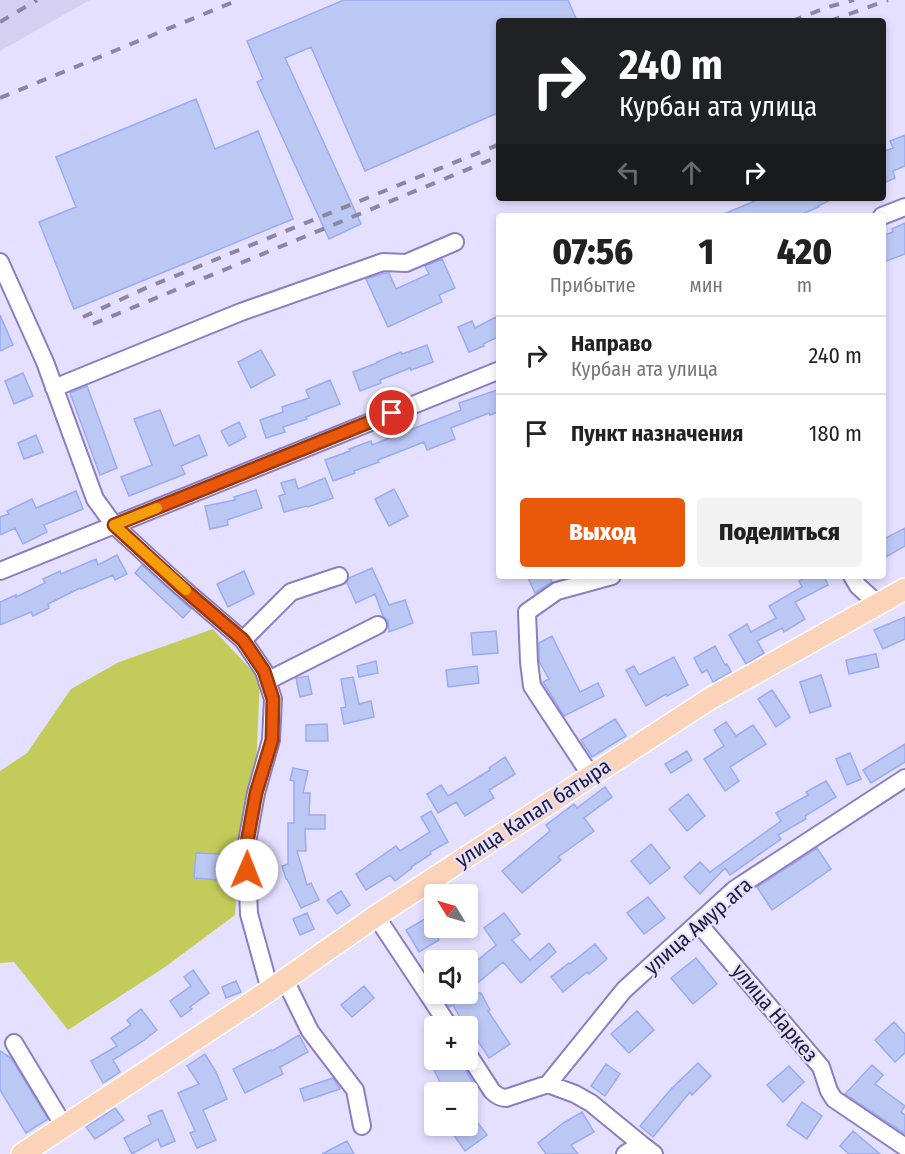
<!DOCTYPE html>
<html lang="ru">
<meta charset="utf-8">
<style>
:root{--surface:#fff;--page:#f2f2f2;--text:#222;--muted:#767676;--line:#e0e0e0;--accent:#ea580c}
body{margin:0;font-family:"Fira Sans Condensed",sans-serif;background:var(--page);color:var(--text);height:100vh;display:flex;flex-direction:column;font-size:22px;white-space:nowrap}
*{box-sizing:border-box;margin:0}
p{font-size:20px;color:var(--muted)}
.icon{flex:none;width:33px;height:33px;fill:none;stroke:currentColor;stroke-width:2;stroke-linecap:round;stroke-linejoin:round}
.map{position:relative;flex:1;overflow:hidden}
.panel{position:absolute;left:496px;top:213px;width:390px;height:366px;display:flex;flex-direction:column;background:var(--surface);border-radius:6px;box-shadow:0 3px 9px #0003}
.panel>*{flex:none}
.guide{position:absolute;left:496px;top:18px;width:390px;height:183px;border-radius:6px;box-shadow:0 3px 9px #0003;background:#202124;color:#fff;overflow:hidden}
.needle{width:39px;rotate:307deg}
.fabs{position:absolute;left:424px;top:884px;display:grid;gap:12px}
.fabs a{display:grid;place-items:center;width:54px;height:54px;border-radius:6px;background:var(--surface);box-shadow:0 3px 9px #0003;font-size:30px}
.pin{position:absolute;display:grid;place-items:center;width:51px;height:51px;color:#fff;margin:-26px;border:3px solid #fff;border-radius:50%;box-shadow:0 2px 6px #0007}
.me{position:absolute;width:66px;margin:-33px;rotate:1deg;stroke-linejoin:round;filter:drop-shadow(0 0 4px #0008)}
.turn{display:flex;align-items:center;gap:21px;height:126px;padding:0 24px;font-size:27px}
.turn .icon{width:78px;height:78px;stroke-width:2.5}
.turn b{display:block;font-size:42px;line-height:51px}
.lanes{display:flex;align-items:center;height:57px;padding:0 24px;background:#0003;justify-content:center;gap:30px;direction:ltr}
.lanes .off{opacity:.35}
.eta{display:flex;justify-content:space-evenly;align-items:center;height:102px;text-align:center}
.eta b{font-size:36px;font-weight:800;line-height:42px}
.button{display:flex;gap:12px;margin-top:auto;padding:12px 24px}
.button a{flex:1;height:69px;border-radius:6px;background:var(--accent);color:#fff;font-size:24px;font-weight:800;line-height:69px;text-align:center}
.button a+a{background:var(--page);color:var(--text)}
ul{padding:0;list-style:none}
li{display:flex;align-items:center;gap:18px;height:78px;padding:0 24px;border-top:2px solid var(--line)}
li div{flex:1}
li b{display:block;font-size:22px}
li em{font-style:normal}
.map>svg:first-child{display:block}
</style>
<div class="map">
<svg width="905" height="1154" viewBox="0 0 905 1154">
<rect width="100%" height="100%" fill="#e5e0ff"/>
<path fill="#d5d0f2" d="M 0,0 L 90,0 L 0,51 Z"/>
<path fill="#c3cc5a" d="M 213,629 L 260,679 L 256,768 L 239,861 L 235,915 L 165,967 L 68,1030 L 14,962 L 0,963 L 0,771 L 27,753 L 71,689 L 119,662 Z"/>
<path fill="#bbc8f4" stroke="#99abf2" stroke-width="1.5" d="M 344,0 L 568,0 L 577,21 L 500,21 L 500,112 L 365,171 L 311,47 L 285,58 L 361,224 L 329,239 L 257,82 L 263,79 L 247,41 Z
M 196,99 L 215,149 L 258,131 L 293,219 L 74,309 L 39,222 L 76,207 L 56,157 Z
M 905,135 L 905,166 L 893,171 L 895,178 L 884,183 L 884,150 L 885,151 L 893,148 L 890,141 Z
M 762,198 L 835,198 L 818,206 L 819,207 L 797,216 L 719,216 Z
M 905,223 L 905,254 L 884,262 L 884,235 L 893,232 L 892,229 Z
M 442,259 L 455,288 L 439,295 L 442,302 L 388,327 L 366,279 L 385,273 L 389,273 L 396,289 L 429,274 L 425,266 Z
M 0,315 L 13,345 L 0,351 Z
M 496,317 L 500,325 L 500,336 L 483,344 L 484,346 L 469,352 L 458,327 L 472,321 L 475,328 Z
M 427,345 L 433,362 L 411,370 L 410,368 L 380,380 L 381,383 L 360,391 L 353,372 L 377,363 L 377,362 L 401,352 L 402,354 Z
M 261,350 L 275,375 L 251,388 L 238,362 Z
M 23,373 L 33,396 L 14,404 L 5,381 Z
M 330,380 L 340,404 L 306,417 L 307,419 L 283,427 L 285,432 L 266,438 L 260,420 L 283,412 L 282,407 L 309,398 L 306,390 Z
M 87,386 L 117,468 L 100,475 L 70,393 Z
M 500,389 L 500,411 L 490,415 L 489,413 L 451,428 L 455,439 L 427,450 L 424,442 L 378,460 L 379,462 L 354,471 L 355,473 L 333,481 L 325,460 L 350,451 L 349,449 L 371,441 L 372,445 L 461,410 L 459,403 Z
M 160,410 L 174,446 L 199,435 L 207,455 L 181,466 L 185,474 L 129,496 L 121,477 L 152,465 L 134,419 Z
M 239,422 L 246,437 L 229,446 L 221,431 Z
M 36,435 L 43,452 L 24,459 L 18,443 Z
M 325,478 L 333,498 L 308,507 L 307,506 L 284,512 L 279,496 L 285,494 L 281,483 L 295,479 L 298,489 Z
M 394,489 L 408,516 L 389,526 L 375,499 Z
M 256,490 L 262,508 L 227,520 L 228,525 L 210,529 L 205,506 L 235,500 L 234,497 Z
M 76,491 L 83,509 L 44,525 L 47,532 L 23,544 L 15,528 L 0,535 L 0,517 L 9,514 L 7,511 L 32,499 L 36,508 Z
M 905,528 L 905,546 L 884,558 L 884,539 Z
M 117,555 L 127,574 L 115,580 L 113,575 L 81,589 L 80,588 L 48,604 L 49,608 L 33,616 L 31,612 L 0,625 L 0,602 L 16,595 L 16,597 L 45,583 L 43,579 L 60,571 L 61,574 L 96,559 L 98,565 Z
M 142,565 L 191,609 L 183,618 L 135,573 Z
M 372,568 L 389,605 L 405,600 L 413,623 L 389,632 L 388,621 L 383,616 L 375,594 L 356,603 L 347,583 L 349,578 Z
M 244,571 L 254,594 L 228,607 L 217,584 Z
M 533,576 L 549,576 L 552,582 L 535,593 L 528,578 Z
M 808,576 L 824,576 L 828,585 L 795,602 L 805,619 L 784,632 L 782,628 L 757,641 L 764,653 L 746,664 L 729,635 L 747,624 L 751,632 L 776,618 L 769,606 L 802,587 L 799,581 Z
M 905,617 L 905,639 L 883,649 L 874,630 Z
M 496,631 L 498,653 L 473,655 L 471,633 Z
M 552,636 L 580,692 L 598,683 L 604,696 L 564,716 L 543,682 L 549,679 L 539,661 L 539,643 Z
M 715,646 L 725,665 L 727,664 L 731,672 L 713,682 L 707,670 L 702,673 L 694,658 Z
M 876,654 L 879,667 L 849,674 L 846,660 Z
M 674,657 L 688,685 L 667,696 L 666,694 L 646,706 L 626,670 L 634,666 L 639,675 Z
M 376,661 L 378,673 L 359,677 L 357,666 Z
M 477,666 L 479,683 L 448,687 L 446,670 Z
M 821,675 L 831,706 L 810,713 L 800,682 Z
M 308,676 L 312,694 L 300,697 L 296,678 Z
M 353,677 L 359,704 L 371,701 L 374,717 L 344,724 L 341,708 L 346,707 L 341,679 Z
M 772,690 L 790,717 L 776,727 L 758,699 Z
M 615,719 L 626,736 L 592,757 L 581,740 Z
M 726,722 L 736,736 L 753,725 L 766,744 L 730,767 L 739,781 L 725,791 L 704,759 L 724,746 L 714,730 Z
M 327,724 L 328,741 L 306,741 L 306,725 Z
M 905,744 L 905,762 L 871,783 L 863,770 Z
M 687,751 L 692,760 L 671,773 L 665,764 Z
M 850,753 L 861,779 L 847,785 L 836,759 Z
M 505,757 L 515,774 L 489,790 L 494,798 L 465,816 L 456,802 L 438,813 L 427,794 L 441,785 L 448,796 L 490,770 L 489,768 Z
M 293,768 L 308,771 L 303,793 L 310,793 L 309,815 L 325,815 L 325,829 L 305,829 L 306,851 L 297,851 L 307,885 L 311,883 L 319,900 L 301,908 L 287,879 L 286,879 L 282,866 L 288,864 L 288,823 L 294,823 L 294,781 L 290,780 Z
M 826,781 L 836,797 L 805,816 L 806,819 L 778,835 L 781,839 L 730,875 L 725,868 L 700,894 L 684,877 L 700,862 L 710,872 L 781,821 L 776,813 L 808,795 L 806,792 Z
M 605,787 L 612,797 L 584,818 L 594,831 L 558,857 L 561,860 L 522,893 L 502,871 L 550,831 L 546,825 L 574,804 L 577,808 Z
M 688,794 L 705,816 L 687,831 L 669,809 Z
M 431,811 L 448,842 L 430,852 L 431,854 L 411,867 L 412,868 L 395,881 L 390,875 L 366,890 L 356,874 L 396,846 L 400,851 L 430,832 L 421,817 Z
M 651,844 L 670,868 L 650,884 L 631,861 Z
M 817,848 L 831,869 L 772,910 L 757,887 Z
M 196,853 L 220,854 L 219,880 L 194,878 Z
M 341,891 L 350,905 L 337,914 L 327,900 Z
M 648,897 L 665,918 L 644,934 L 627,913 Z
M 307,913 L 314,929 L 300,935 L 293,919 Z
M 435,913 L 435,933 L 439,940 L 419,952 L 406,930 Z
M 504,913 L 520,934 L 512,940 L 530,960 L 549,943 L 556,952 L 521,983 L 503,962 L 475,985 L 468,977 L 468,968 L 496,945 L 484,928 Z
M 595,944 L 607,959 L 589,974 L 587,972 L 563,992 L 551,977 L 569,963 L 570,964 Z
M 696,958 L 717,984 L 693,1004 L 671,978 Z
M 193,970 L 209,993 L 190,1007 L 192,1009 L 181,1017 L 170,1001 L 191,986 L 184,977 Z
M 236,981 L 241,992 L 226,998 L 222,987 Z
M 364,986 L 374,998 L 352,1017 L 341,1005 Z
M 440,993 L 481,993 L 490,1010 L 488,1011 L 510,1044 L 489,1058 L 468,1026 L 464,1025 L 453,1005 L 449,1007 Z
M 141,1009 L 157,1030 L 143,1041 L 113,1060 L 120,1072 L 103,1083 L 91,1061 L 117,1046 L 111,1038 L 131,1025 L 127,1020 Z
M 637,1011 L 654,1030 L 629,1053 L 611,1034 Z
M 894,1022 L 905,1034 L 905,1053 L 895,1062 L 875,1040 Z
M 299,1035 L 308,1052 L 280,1067 L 283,1074 L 245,1093 L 233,1069 L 271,1050 L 272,1051 Z
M 0,1051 L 11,1058 L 48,1119 L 26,1133 L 0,1090 Z
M 205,1054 L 216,1072 L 227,1099 L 203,1110 L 216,1140 L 197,1148 L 190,1133 L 195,1131 L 178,1093 L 199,1084 L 187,1066 Z
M 455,1059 L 459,1059 L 476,1087 L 466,1092 L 445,1092 L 434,1070 Z
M 698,1063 L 711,1076 L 692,1095 L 690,1092 L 653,1137 L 640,1126 L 671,1089 Z
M 606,1064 L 620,1074 L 605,1096 L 591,1086 Z
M 872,1065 L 883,1075 L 875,1084 L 905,1106 L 901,1112 L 905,1115 L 905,1134 L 845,1094 Z
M 789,1066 L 804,1082 L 783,1102 L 767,1085 Z
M 333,1078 L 340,1089 L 304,1101 L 300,1089 Z
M 802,1102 L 822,1116 L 807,1139 L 787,1125 Z
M 115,1108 L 124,1120 L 95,1139 L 86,1127 Z
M 162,1110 L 175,1141 L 161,1147 L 158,1139 L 132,1154 L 124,1138 L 151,1124 L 148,1116 Z
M 582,1112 L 594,1132 L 571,1145 L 578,1154 L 546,1154 L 538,1143 L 563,1123 Z
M 475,1119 L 487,1135 L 465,1151 L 453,1134 Z
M 853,1131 L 880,1154 L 849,1154 L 840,1146 Z
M 347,1141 L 354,1154 L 322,1154 Z"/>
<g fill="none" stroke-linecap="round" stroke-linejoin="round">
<g stroke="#8c7dc4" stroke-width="20">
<path id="minor" d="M 882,216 L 905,207
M 0,262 L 45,362 L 95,499 L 114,525 L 179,585 L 243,640 L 264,671 L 273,699 L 271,740 L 256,793 L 246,848 L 249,914 L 270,990
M 54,388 L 241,312 L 383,262 L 406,263 L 455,242
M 0,571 L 500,370
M 852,576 L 858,586 L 878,604
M 243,640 L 291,592 L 339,576
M 267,681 L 378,625
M 591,776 L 532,686 L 529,662 L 527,612 L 557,591 L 612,576
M 376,916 L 449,1026
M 698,923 L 821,1067 L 829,1091 L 834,1099 L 905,1147
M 285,980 L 310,1031 L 355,1090 L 362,1126
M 14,1043 L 64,1126
M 468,1054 L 492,1091 C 496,1095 500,1098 506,1098 L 548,1084 L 575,1094 L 591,1103 L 641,1144 L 625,1154
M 548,1084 L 624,990 L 735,889 L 905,778
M 641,1144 L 654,1154"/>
</g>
<g stroke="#fff" stroke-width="24">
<path id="major" d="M 22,1154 L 270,990 L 376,916 L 711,698 L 905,589"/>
</g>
<use href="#minor" stroke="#fff" stroke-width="16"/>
<use href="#major" stroke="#fbd3b9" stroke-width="21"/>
<path stroke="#8b86a4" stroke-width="4" stroke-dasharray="10 10" stroke-linecap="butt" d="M 792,21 L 828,7 L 854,0
M 830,21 L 888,0
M 0,22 L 37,0
M 0,98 L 238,0
M 83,317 L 148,287 L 500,144
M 93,324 L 500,156"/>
</g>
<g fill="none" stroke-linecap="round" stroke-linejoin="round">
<g stroke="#983908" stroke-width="15">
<path id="route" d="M 247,870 L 246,848 L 256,793 L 272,740 L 273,699 L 264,671 L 243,640 L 179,585 L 114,525 L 392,413"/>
</g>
<use href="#route" stroke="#ea580c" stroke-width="10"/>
<path stroke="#f59e0b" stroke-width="10" d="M 157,508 L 114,525 L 186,590"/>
</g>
<g text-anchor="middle" stroke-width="4.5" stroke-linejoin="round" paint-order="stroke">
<g font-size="21" fill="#201a36" stroke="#e5e0ff">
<text transform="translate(533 813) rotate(-33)" y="7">улица Капал батыра</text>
<text transform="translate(698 926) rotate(-41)" y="7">улица Амур ага</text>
<text transform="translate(775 1013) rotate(50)" y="7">улица Наркез</text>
</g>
</g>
</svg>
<div class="fabs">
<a><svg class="needle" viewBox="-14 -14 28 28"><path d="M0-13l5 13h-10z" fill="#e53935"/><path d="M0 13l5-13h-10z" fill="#767676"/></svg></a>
<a><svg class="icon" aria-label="sound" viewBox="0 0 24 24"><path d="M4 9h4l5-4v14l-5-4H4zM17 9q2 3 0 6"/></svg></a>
<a>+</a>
<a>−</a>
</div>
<div class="pin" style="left:392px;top:413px;background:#d93025"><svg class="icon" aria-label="arrive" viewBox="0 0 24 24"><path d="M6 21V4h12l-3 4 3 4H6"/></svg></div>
<svg class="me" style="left:247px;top:870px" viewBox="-20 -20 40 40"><circle r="19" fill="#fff"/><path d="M0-13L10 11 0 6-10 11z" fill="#ea580c"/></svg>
<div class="guide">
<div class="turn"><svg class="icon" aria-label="right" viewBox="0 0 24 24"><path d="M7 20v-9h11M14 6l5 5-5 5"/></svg><div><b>240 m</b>Курбан ата улица</div></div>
<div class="lanes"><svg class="icon off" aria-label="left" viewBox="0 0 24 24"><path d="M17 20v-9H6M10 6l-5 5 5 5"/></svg><svg class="icon off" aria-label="ahead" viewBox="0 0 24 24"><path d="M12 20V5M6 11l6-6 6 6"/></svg><svg class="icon" aria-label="right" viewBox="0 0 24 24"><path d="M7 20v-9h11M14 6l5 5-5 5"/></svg></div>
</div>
<section class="panel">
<div class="eta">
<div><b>07:56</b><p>Прибытие</p></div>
<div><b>1</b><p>мин</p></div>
<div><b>420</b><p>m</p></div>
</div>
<ul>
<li><svg class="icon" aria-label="right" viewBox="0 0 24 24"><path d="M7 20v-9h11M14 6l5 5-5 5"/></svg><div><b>Направо</b><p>Курбан ата улица</p></div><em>240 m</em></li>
<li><svg class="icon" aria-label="arrive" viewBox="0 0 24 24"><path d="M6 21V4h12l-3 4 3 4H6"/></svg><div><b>Пункт назначения</b></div><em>180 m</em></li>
</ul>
<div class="button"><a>Выход</a><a>Поделиться</a></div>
</section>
</div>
